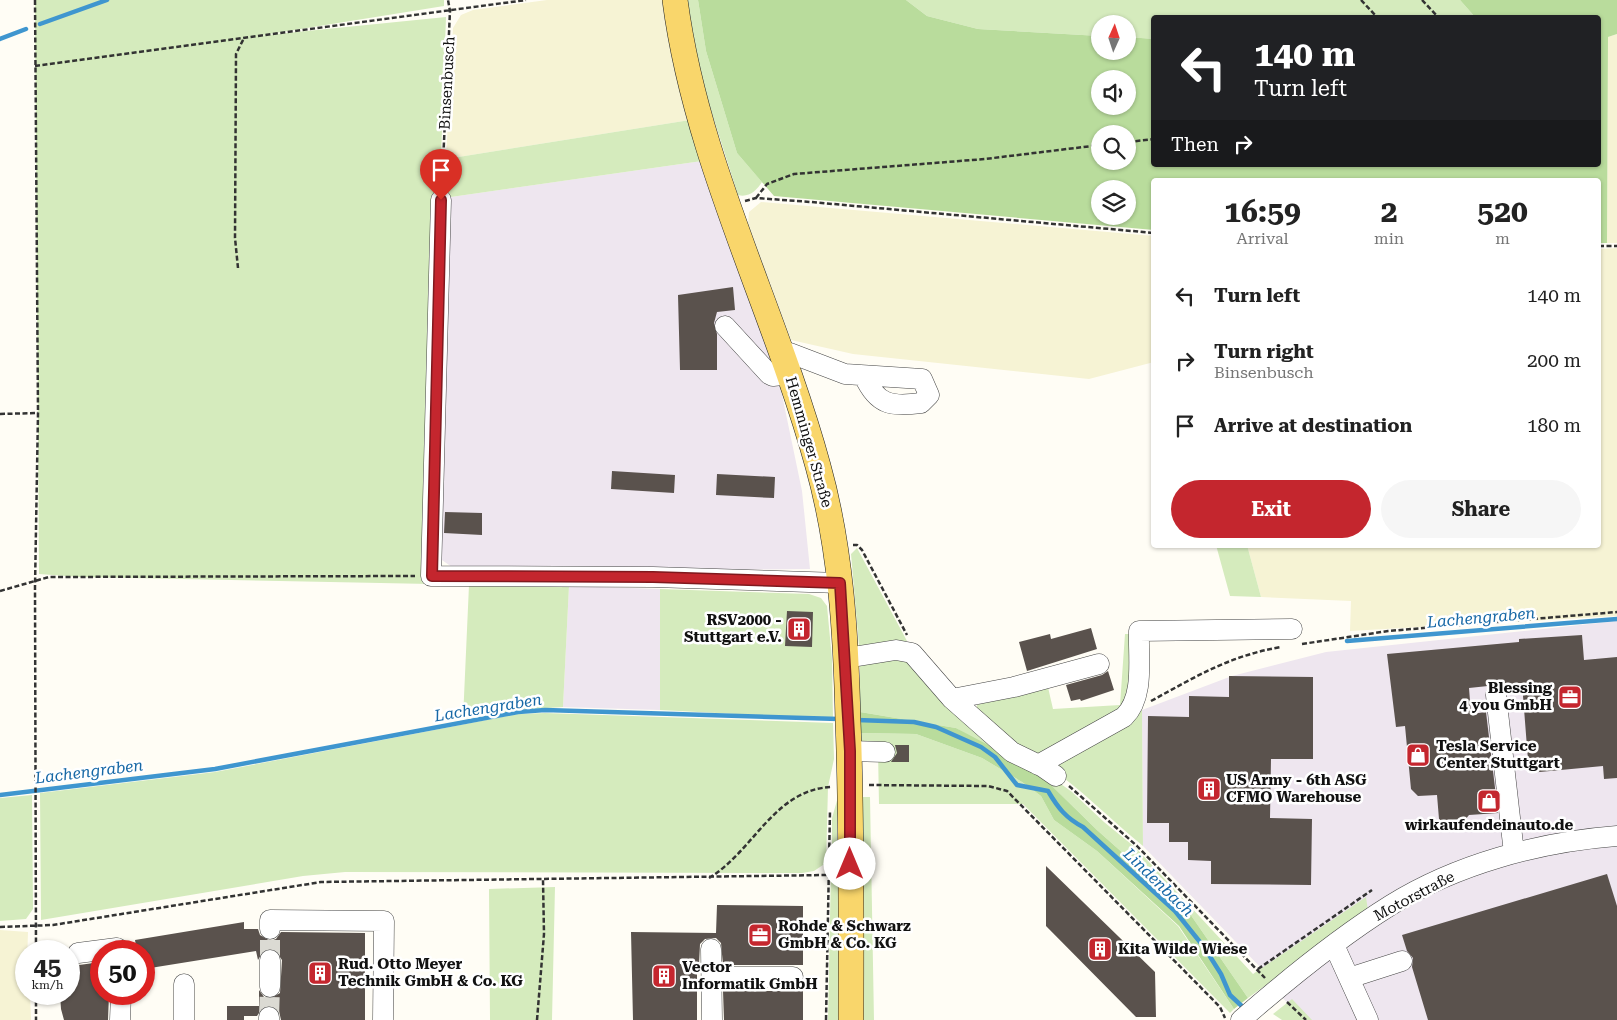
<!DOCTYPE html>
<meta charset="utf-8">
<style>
:root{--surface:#fff;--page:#f6f6f6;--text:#222;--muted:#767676;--accent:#c4262e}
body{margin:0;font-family:"Roboto Serif",serif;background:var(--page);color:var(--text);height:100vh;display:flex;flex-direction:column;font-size:19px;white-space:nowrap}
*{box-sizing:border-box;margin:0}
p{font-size:16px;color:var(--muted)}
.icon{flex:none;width:28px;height:28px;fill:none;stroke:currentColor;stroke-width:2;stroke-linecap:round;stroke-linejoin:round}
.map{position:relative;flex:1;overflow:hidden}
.panel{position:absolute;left:1151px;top:178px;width:450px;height:370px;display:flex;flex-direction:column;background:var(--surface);border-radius:5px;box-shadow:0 1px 4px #0004}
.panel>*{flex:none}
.guide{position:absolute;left:1151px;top:15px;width:450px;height:152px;border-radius:5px;box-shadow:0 1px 4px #0004;background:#202124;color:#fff;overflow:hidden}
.needle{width:32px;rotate:3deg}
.fabs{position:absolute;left:1091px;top:15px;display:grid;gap:10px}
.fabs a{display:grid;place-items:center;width:45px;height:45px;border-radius:50%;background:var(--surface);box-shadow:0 1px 4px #0004;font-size:25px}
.speed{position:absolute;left:15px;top:940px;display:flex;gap:10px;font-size:25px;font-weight:700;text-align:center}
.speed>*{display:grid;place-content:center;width:65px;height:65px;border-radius:50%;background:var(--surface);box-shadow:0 1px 4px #0004;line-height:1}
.speed small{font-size:12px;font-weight:400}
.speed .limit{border:8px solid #d22;background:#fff;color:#111}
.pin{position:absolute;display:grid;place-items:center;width:42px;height:42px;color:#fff;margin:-51px -21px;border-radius:50% 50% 50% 0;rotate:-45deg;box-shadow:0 0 5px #0007}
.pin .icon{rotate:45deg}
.me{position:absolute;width:55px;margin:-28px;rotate:0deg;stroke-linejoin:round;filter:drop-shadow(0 0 4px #0008)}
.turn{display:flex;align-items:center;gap:18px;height:105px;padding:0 20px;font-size:22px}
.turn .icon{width:65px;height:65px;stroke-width:2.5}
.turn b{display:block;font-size:35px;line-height:42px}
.then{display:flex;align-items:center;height:48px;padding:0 20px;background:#0003;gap:10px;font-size:19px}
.eta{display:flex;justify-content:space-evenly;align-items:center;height:85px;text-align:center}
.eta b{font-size:30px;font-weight:700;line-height:35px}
.action{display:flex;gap:10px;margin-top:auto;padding:10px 20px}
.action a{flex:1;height:58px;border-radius:30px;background:var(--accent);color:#fff;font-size:20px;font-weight:700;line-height:58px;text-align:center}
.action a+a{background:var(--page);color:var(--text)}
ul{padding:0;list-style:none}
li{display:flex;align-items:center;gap:15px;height:65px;padding:0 20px}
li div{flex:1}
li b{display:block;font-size:19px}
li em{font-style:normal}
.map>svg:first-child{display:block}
</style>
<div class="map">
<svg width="1617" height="1020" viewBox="0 0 1617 1020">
<rect width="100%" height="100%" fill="#fffdf5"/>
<path fill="#eee6ef" d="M 702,161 L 781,390 L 802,491 L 810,569 L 571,572 L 452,567 L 439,558 L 444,198 Z
M 569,586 L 660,589 L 660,710 L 563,707 Z
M 1617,621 L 1617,1020 L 1306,1020 L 1275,991 L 1263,970 L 1143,846 L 1142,710 L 1232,676 L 1326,652 Z"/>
<path fill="#f6f3d4" d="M 547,0 L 667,0 L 690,120 L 446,159 L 453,28 L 461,15 L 473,10 Z
M 1617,34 L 1617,243 L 1607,243 L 1608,37 Z
M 761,202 L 1154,236 L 1154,362 L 1089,379 L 853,354 L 791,340 L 748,224 L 749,212 Z
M 1617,248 L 1617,616 L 1350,631 L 1351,601 L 1261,597 L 1247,545 L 1599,545 L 1599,249 Z
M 0,930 L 28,932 L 26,994 L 30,994 L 31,1020 L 0,1020 Z"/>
<path fill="#d5ebbd" d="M 35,0 L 444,0 L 444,6 L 257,36 L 446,17 L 438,240 L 431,584 L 80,577 L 39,574 Z
M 687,0 L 698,0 L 706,51 L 737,153 L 762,182 C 757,190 749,198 738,195 L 701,79 Z
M 906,0 L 1460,0 L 1475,17 L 1154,18 L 1154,39 L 1128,37 L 1128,24 L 1100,24 L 1100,36 L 978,29 L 927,16 Z
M 690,120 L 702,161 L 444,198 L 446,159 Z
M 1216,545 L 1247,545 L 1261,597 L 1230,596 Z
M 857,548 L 907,641 C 891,647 876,653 859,646 L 851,554 Z
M 469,585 L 569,586 L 563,707 L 518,710 L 463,719 Z
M 660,589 L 809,594 L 821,598 L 827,606 L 832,659 L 833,719 L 660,710 Z
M 1125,634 L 1133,634 L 1130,702 L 1037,762 L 977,712 L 977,705 L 1000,695 L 1047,683 L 1053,709 L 1120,705 Z
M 898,657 L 911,660 L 1039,768 L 1072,792 L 1104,822 L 1136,848 L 1253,974 L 1366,897 L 1368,911 L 1248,998 L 1188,911 L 1097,830 L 1051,785 L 956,728 L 860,712 L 860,666 Z
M 1142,710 L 1143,846 C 1110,819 1080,788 1045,764 Z
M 545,713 L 833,723 L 834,759 L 828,787 L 826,863 L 814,871 L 802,873 L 345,872 L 303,876 L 41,920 L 40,793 L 215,772 L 518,714 Z
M 861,733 L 916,734 L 982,758 L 1022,782 L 1041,796 L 1054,820 L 1097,851 L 1178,926 L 1234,1009 L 1230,1013 L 1023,804 L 879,804 L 878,751 L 861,744 Z
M 32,795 L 33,909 L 26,919 L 0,921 L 0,798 Z
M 838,797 L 841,799 L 837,818 L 837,860 L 832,861 L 832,818 Z
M 859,797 L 870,797 L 874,1020 L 862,1020 Z
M 831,868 L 840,868 L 839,1020 L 828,1020 Z
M 555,887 L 552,1020 L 490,1020 L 489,889 Z
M 1292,999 L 1312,1020 L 1282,1020 L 1273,1014 Z"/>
<path fill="#b9dc9c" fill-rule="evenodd" d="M 698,0 L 906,0 L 927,16 L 978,29 L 1100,36 L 1100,51 L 1128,51 L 1128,37 L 1154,39 L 1154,165 L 1599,165 L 1599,18 L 1475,17 L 1460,0 L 1617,0 L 1617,34 L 1608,37 L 1607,243 L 1599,243 L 1599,180 L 1154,180 L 1154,230 L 774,196 L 737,153 L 706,51 ZM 1100,79 L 1128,79 L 1128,106 L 1100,106 ZM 1100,134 L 1128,134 L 1128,161 L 1100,161 ZM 1100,189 L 1128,189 L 1128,216 L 1100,216 Z
M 860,712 L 956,728 L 1009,756 L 1051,785 L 1097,830 L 1188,911 L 1248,998 L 1234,1009 L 1179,926 L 1097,851 L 1054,820 L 1041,796 L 1022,782 L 982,758 L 916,734 L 861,733 Z"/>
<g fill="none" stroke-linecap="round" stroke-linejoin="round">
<path stroke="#3f96cf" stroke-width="4.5" d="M 40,24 L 107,0
M 0,39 L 26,29
M 1347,641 L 1617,619
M 857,720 L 914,722 L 936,727 L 981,747 L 995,757 L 1017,785 L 1048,791 C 1058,808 1066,818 1083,827 L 1175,911 L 1204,947 L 1221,974 L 1230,995 L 1246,1010
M 0,795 L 215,769 L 518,712 L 545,710 L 839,719"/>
</g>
<path fill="#5a524d" d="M 733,287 L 735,310 L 717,312 L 714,323 L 717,334 L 717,370 L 680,370 L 678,295 Z
M 612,471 L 675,475 L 674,493 L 611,489 Z
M 717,474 L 775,477 L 774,498 L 716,495 Z
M 445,512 L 482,513 L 482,535 L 444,533 Z
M 787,611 L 813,612 L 812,647 L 785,646 Z
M 1091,628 L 1097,649 L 1027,671 L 1019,642 L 1050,634 L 1051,639 Z
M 1582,635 L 1584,660 L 1617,657 L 1617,778 L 1604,779 L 1603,766 L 1529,773 L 1522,683 L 1502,685 L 1495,683 L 1488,686 L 1469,688 L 1471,714 L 1486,712 L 1498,813 L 1469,815 L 1461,825 L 1448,826 L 1439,819 L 1437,795 L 1418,796 L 1411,789 L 1405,726 L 1396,727 L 1387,654 L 1519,642 L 1519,639 Z
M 1108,671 L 1114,690 L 1081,701 L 1080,699 L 1071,701 L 1066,685 L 1102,675 Z
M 1229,676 L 1313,677 L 1313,759 L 1271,759 L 1270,818 L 1312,819 L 1311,885 L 1211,884 L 1211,861 L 1188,860 L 1188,842 L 1169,842 L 1169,823 L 1147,823 L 1148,716 L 1189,717 L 1189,696 L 1229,697 Z
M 895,745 L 909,745 L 909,762 L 891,762 L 897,753 Z
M 1046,866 L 1155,972 L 1156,1017 L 1136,1017 L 1046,926 Z
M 1607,874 L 1617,906 L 1617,1020 L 1428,1020 L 1412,967 L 1413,958 L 1407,951 L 1402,935 Z
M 717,905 L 803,906 L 803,965 L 723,965 L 721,943 L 716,938 L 705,939 L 700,944 L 699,965 L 697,965 L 697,1020 L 633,1020 L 631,932 L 716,933 Z
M 244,922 L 244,929 L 258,929 L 260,935 L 270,941 L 276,939 L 281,932 L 365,933 L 365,1020 L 281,1020 L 279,1011 L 269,1005 L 263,1007 L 257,1016 L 244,1016 L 244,1020 L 227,1020 L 227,1006 L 259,1006 L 259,990 L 264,997 L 270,999 L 280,993 L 282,960 L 275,950 L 264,950 L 258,960 L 256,951 L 144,969 L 144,951 L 137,951 L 135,940 Z
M 69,960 L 79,965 L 101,962 L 101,994 L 109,994 L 108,1020 L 64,1020 L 61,1009 L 60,994 L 69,994 Z
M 723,991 L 803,991 L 803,1020 L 724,1020 Z"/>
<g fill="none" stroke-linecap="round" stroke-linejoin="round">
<path stroke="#dbdad3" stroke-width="20" stroke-dasharray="20 10" stroke-linecap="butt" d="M 270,960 L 270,929
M 269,1017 L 270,987"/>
<g stroke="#444" stroke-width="21">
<path id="minor" d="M 441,200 L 431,576 L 653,577 L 840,583
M 725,326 L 769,374 L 773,376 L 790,374
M 784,355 L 790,353 L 845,374 L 922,379 L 929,395 L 921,403 C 891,407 877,405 864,376
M 846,658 L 896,650 L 912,653 L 952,699 L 1012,752 L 1043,767 L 1056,776
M 1496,695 L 1514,853
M 952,699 L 1014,687 L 1099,664
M 850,751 L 885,752
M 1038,765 L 1124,717 C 1145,697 1138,658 1139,631 L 1292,629
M 270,929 L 270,920 L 384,921 L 383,1020
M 1334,945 L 1368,1020
M 711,949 L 712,1020
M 78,953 L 117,948 L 122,951
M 712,977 L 793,977
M 1349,978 L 1402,961
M 184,984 L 184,1020
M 270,987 L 270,960
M 120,1020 L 121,994
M 269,1020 L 269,1017
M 1241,1020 C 1288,979 1338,938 1391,905 C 1457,864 1539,842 1617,836"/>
</g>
<g stroke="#222" stroke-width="26">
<path id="major" d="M 675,0 C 696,162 775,309 818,466 C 841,548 846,635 848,721 C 852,820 851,920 851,1020"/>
</g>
<path stroke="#333" stroke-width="2.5" stroke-dasharray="5 2.5" stroke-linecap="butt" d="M 35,0 L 38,413 L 35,587 L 36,951
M 1361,0 L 1375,15
M 1422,0 L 1439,18
M 35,66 L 526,0
M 1128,142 L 1154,139
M 442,185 L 450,11 L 448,0
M 756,198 L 767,184 L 794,174 L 985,159 L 1100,145
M 745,201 L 756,198 L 811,202 L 1154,233
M 1599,246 L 1617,246
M 238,268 L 235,238 L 236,54 L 244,38
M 0,414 L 38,413
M 853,545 L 857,545 L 862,550 L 907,635
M 0,591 L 49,577 L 415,576
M 1302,644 L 1388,631 L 1617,612
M 1151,701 C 1197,676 1229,656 1281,647
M 869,785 L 988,786 L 1007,791 L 1220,1007 L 1225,1018
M 1069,786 L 1137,846 L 1265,978
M 709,878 C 754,851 774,789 832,787
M 0,927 L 53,925 L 321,882 L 827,875
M 1258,969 L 1372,890
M 36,994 L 36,1020
M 1287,1002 L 1306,1020
M 537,1020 L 544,934 L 543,880
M 826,1020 L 830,810"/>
<use href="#minor" stroke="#fff" stroke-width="20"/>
<use href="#major" stroke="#f9d66b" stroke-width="25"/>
</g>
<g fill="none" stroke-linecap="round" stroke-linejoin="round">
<g stroke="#7f191e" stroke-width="12">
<path id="route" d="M 441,200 L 432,576 L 653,577 L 840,583 L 850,751 L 850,864"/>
</g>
<use href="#route" stroke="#c4262e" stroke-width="9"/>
</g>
<defs>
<g id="building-square" transform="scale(1.25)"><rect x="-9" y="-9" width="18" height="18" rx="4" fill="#c4262e" stroke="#fff"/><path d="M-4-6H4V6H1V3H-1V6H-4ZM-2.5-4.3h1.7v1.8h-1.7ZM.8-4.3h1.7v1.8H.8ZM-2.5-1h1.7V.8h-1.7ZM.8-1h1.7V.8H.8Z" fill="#fff"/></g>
<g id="office-square" transform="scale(1.25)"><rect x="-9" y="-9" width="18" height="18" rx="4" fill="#c4262e" stroke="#fff"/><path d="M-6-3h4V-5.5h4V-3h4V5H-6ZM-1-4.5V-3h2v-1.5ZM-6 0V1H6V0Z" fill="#fff"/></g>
<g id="shop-square" transform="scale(1.25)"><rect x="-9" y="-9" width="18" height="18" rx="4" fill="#c4262e" stroke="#fff"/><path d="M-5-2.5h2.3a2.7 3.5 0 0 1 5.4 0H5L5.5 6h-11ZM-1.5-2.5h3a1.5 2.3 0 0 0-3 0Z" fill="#fff"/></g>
</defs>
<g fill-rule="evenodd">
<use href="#building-square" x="799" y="629"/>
<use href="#office-square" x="1570" y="697"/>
<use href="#shop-square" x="1418" y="755"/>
<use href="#building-square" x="1209" y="789"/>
<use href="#shop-square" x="1489" y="801"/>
<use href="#office-square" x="760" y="935"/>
<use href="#building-square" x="1100" y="949"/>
<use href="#building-square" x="320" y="973"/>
<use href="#building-square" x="664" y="976"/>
</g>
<g text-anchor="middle" stroke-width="5" stroke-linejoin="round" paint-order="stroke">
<g font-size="15" fill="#111" stroke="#fff">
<text transform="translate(447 83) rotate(-87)" y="5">Binsenbusch</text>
<text transform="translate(809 442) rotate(74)" y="5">Hemminger Straße</text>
<text transform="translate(1414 896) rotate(-28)" y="5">Motorstraße</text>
</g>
<g font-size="15" font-weight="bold" fill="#111" stroke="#fff" text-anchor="start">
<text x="782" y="625" text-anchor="end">RSV2000 -<tspan x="782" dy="17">Stuttgart e.V.</tspan></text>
<text x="1552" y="693" text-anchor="end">Blessing<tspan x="1552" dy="17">4 you GmbH</tspan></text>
<text x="1436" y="751">Tesla Service<tspan x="1436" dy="17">Center Stuttgart</tspan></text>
<text x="1226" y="785">US Army - 6th ASG<tspan x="1226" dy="17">CFMO Warehouse</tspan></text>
<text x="1489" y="830" text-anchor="middle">wirkaufendeinauto.de</text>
<text x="778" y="931">Rohde &amp; Schwarz<tspan x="778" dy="17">GmbH &amp; Co. KG</tspan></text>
<text x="1118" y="954">Kita Wilde Wiese</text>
<text x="338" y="969">Rud. Otto Meyer<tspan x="338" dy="17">Technik GmbH &amp; Co. KG</tspan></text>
<text x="682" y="972">Vector<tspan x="682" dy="17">Informatik GmbH</tspan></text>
</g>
<g font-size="16" font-style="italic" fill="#1768a6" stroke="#fff">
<text transform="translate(1481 617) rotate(-5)" y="6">Lachengraben</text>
<text transform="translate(488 707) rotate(-9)" y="6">Lachengraben</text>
<text transform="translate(89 771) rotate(-7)" y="6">Lachengraben</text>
<text transform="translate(1159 882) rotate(44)" y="6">Lindenbach</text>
</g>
</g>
</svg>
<div class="fabs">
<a><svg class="needle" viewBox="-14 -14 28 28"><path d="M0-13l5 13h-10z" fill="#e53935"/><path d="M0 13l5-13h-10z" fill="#767676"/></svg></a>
<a><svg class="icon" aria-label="sound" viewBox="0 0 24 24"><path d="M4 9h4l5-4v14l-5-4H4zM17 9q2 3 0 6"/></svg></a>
<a><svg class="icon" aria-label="search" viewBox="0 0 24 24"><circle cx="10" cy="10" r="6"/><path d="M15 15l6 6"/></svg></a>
<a><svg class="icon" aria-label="layers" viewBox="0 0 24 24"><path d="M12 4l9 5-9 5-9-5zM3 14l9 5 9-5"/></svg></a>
</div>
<div class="speed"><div>45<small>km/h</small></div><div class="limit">50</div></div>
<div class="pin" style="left:441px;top:200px;background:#d93025"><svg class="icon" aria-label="arrive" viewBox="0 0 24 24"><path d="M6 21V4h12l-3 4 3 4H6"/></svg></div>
<svg class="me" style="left:850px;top:864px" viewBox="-20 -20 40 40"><circle r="19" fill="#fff"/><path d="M0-13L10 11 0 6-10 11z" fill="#c4262e"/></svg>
<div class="guide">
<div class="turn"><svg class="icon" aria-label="left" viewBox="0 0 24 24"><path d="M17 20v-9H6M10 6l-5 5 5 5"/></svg><div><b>140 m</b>Turn left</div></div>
<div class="then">Then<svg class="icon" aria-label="right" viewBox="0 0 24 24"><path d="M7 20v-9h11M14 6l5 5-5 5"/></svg></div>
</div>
<section class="panel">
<div class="eta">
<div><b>16:59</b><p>Arrival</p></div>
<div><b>2</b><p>min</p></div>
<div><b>520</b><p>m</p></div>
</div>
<ul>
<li><svg class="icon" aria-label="left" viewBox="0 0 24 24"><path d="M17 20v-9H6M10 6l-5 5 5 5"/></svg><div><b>Turn left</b></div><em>140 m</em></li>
<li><svg class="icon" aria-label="right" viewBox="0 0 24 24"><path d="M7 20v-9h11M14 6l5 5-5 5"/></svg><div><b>Turn right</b><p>Binsenbusch</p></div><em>200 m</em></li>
<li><svg class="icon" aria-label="arrive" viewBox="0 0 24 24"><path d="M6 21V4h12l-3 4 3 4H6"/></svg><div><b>Arrive at destination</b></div><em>180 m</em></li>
</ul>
<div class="action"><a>Exit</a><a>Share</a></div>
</section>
</div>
